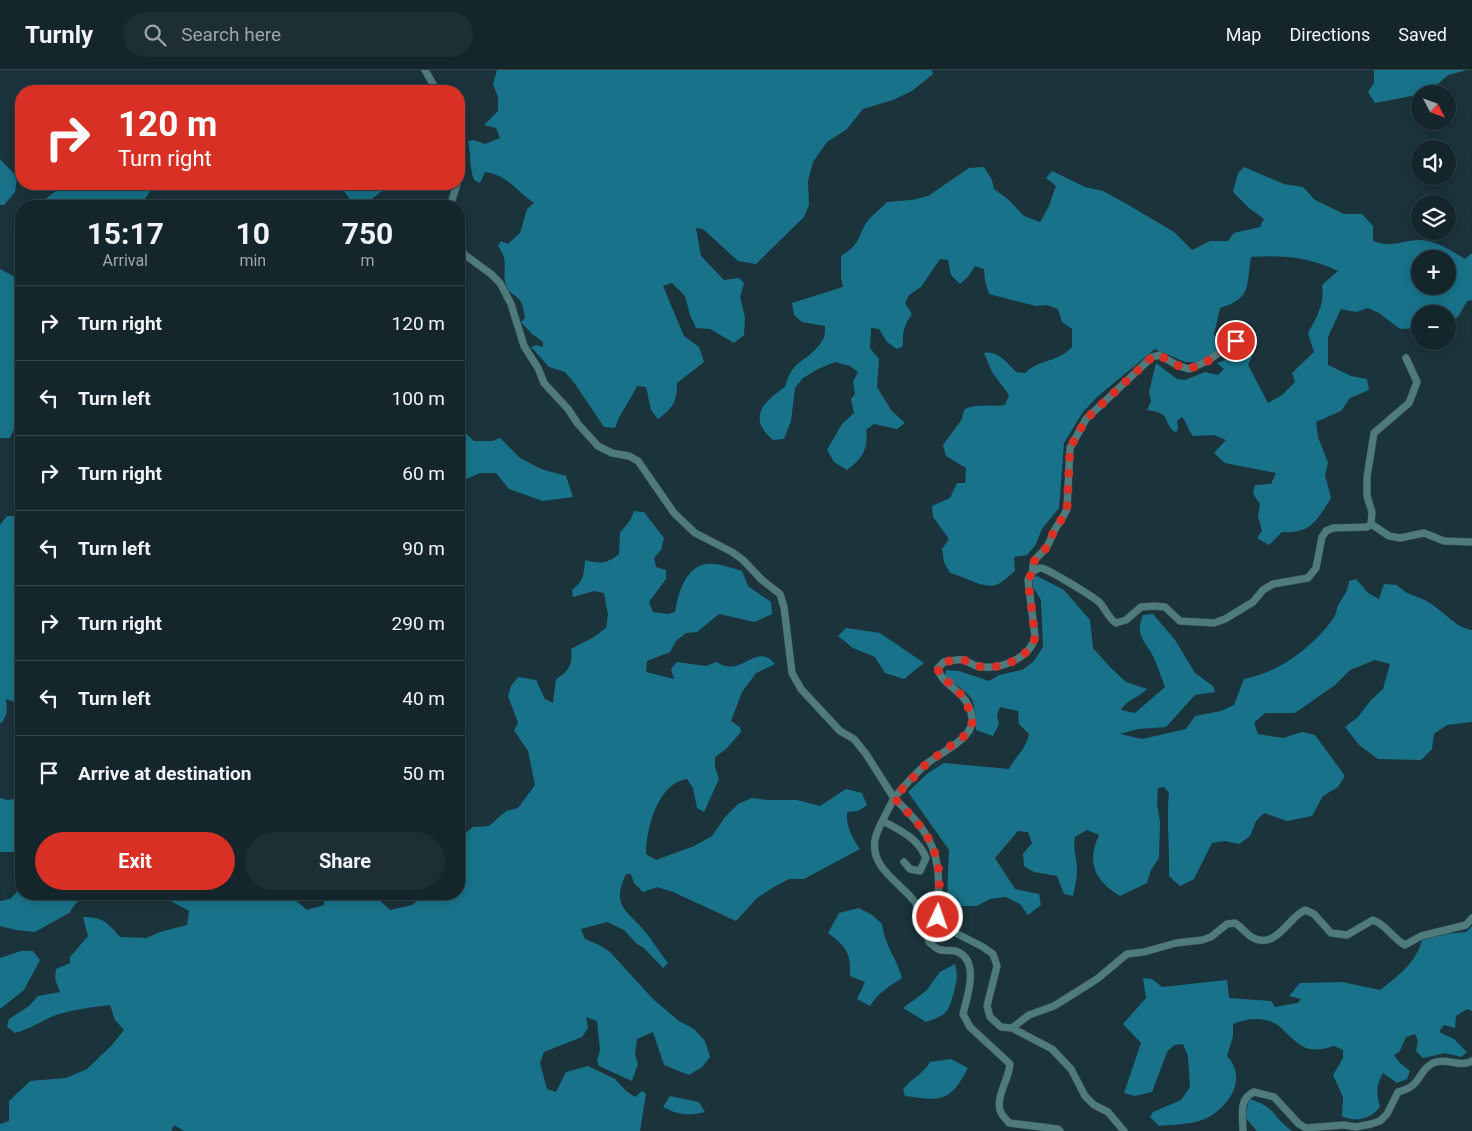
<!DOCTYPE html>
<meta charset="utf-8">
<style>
:root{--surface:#14262c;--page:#1d2e34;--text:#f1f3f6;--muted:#9da5a9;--line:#334348;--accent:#d93025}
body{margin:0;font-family:Roboto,sans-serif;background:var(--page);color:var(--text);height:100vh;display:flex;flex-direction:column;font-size:19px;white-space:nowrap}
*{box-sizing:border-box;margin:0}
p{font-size:16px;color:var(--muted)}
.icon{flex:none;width:28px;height:28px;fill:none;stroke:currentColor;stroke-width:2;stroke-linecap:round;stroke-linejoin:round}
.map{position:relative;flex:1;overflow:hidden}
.sheet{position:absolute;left:15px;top:130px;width:450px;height:700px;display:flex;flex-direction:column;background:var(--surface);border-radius:20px;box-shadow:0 2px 12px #0003,0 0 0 1px var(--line)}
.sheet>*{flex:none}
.banner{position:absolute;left:15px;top:15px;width:450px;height:105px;border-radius:20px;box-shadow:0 2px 12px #0003,0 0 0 1px var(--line);background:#d93025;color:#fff;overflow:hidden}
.needle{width:32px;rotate:131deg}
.controls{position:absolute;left:1411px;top:15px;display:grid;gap:10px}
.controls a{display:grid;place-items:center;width:45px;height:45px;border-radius:50%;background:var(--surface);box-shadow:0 2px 12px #0003,0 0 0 1px var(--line);font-size:25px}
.pin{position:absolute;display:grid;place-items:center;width:42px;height:42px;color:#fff;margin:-21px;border:2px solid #fff;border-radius:50%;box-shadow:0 1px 5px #0007}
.me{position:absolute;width:55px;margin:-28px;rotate:3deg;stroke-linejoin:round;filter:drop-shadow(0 0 4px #0008)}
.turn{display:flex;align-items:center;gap:18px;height:105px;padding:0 20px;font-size:22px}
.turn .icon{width:65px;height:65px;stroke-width:2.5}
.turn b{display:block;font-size:35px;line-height:42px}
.eta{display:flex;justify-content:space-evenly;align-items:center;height:85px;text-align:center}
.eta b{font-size:30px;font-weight:700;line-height:35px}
.button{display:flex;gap:10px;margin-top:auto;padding:10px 20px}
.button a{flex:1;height:58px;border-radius:30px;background:var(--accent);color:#fff;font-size:20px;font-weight:700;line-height:58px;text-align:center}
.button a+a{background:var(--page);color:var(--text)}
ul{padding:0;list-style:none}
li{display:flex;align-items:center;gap:15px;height:75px;padding:0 20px;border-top:1px solid var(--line)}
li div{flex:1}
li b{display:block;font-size:19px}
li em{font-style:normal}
header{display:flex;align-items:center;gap:30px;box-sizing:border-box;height:70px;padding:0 25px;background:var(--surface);border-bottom:1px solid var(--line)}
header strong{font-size:24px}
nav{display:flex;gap:28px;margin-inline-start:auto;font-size:18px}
.search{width:350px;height:45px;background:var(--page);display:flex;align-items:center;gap:12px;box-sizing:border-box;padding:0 18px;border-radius:28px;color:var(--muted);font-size:19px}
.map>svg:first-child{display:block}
</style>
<header>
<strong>Turnly</strong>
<div class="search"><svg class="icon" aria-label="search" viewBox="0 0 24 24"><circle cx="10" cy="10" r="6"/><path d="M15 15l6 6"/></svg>Search here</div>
<nav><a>Map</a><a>Directions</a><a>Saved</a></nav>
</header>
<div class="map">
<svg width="1472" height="1061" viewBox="0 0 1472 1061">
<rect width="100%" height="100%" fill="#1b333b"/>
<path fill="#18738a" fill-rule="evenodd" d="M 497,0 L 932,0 L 933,4 L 912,21 L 893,30 L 863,39 L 846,60 L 827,72 L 813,92 L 808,111 L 809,135 L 804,147 L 756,194 L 738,191 L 703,159 L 696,158 L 701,186 L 724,210 L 739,208 L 744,213 L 740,227 L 745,247 L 744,265 L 734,273 L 710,259 L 696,258 L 690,245 L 685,226 L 672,213 L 663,216 L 684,266 L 699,277 L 704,292 L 677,313 C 677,332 673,338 658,349 L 651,340 L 646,317 L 637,316 C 630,331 620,342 615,358 L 604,357 L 575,314 L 565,302 L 549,297 L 531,277 L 536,275 L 543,277 L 543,272 L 532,264 L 521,252 L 525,248 C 524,242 523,234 519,229 C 515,225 509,223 507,218 C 500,200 511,194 498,176 L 501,171 L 508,174 L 520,163 L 527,139 L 534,133 C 516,121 508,105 485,102 L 480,113 L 474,110 C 469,96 471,85 468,71 L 474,70 L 485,74 L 500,68 L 496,58 L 484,55 L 498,41 L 498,27 L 493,14 Z
M 1374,0 L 1467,0 L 1448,5 L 1437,15 L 1417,25 L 1375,33 L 1368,22 L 1374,13 Z
M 0,89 L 17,107 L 15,122 L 4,135 L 0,135 Z
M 984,97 L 992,110 L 994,119 L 1009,130 L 1024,146 L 1040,152 L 1048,138 L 1056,116 L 1046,108 L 1052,101 L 1085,117 L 1103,121 L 1125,133 L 1174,162 L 1192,180 L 1210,171 L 1228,171 L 1234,163 L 1260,157 L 1264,149 L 1249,138 L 1233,122 L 1238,103 L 1244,97 L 1284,114 L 1303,117 L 1315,130 L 1344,144 L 1362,144 L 1373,156 L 1373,171 C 1395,179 1402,169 1422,170 C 1437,171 1453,182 1465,189 L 1472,183 L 1472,230 L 1467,231 L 1458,247 L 1448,252 L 1448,244 L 1420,244 L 1420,258 L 1400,259 L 1379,243 L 1368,238 L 1356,242 L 1341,239 L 1328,267 L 1328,295 L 1351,306 L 1367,309 L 1369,320 L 1350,328 L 1341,341 L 1316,352 L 1318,367 L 1328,393 L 1325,405 L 1331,428 C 1317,450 1311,464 1282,462 L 1269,475 L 1257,468 L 1262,461 L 1258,446 L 1260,434 L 1253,424 L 1255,415 L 1271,414 L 1276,403 L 1225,393 L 1214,383 L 1226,370 L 1214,365 L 1193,366 C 1188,360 1187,353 1182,347 L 1177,351 L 1178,358 L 1176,363 C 1160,350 1174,344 1147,340 L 1151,331 L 1149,322 L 1156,293 L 1177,309 L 1185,310 L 1205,302 L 1218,305 L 1224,299 L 1217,293 L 1228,289 L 1243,272 L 1254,282 L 1248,295 L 1268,333 L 1282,325 L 1295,312 L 1292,303 L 1314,282 L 1308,263 C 1317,247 1325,233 1322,215 L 1338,201 C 1308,187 1285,185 1251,187 C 1246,217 1252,228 1220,238 L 1214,264 L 1221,279 L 1199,292 L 1185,292 L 1155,279 L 1097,327 L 1083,342 L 1064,373 L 1059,438 L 1042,459 L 1035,476 L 1027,485 L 1014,487 L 1015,501 C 1010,505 1002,513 996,515 C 984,519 963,506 950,503 L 944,492 L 942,479 L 949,469 L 933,447 L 932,436 L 950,428 L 957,413 L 965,413 L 966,398 L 946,386 L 943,375 L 962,349 L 964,340 C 975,333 992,337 1005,335 L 1009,325 L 992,302 L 984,283 C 998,280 1007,293 1016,302 L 1025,303 C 1039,289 1057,293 1072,277 L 1072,259 L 1062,252 L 1058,239 L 1047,235 L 1036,236 L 989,224 L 985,211 L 984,199 L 975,196 L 968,207 L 960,214 L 951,205 L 948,190 L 940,189 L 921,217 L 909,225 L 905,233 L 912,244 C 904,255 902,263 903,276 L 897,279 L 887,272 L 879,259 L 871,258 L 870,278 L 879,289 L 877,317 L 891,340 L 905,353 L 897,359 L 874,354 L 866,360 C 869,379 862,389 847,400 L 834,392 L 827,380 L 842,354 L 854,343 L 851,329 L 855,324 L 853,312 L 858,302 L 850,296 L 835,292 L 818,299 L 803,308 L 795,318 L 791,351 L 784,369 L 773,370 C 747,348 763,332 785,317 C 792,288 809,292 822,271 C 825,267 825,261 825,256 L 802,252 L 794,245 L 792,233 L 843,217 L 841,207 L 841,186 C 859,174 856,172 865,155 C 870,146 881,139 887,132 L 912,130 L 928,126 L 969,98 ZM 1420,189 L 1448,189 L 1448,216 L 1420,216 Z
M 90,114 L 155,114 L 140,136 L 36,136 L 56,121 Z
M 339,114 L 391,114 L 363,136 L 354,135 Z
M 0,199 L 21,210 L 21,344 L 10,368 L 0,368 Z
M 459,357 L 474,371 L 492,371 L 500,368 L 520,388 L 541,399 L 566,406 L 573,427 L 543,431 L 509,419 L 496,403 L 480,403 L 464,410 L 464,429 L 459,428 Z
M 634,441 L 644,442 L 664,468 L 661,480 L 654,488 L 656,497 L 666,500 L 666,509 L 649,532 L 653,542 L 668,544 L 675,542 C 678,525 684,501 702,495 C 714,491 731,498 742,501 L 748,516 L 771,532 L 772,544 L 755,552 L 719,544 L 697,562 L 686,563 L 676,571 L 670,582 L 647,591 L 646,602 L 674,609 L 671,599 L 677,592 L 706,596 L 716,592 C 722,595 728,598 735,596 C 750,593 761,577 775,594 L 756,603 L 742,622 L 731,651 L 740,657 L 741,662 L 726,679 L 715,687 L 715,697 L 719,709 L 704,742 L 697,738 L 693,718 L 687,709 C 658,713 646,758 646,784 L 656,790 L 694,776 L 712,766 L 725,747 L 738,734 L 752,728 L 768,730 L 797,730 L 820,736 L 846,719 L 862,723 L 867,735 L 858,741 L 847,742 C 846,757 852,767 860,779 L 804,809 L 789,809 L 774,817 L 757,828 L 736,851 L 673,822 L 657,817 L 643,822 L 634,813 L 631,804 L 626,804 C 610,839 629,840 647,864 C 654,873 660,883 668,893 L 663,898 L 644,878 L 637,874 L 624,860 L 607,852 L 581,859 L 585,869 L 599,875 L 610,882 L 653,929 L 679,951 L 694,959 L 705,971 L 710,987 L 702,997 L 689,1005 L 664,995 L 653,962 L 637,969 L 635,984 L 638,994 L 632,1011 L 599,996 L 597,990 L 600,980 L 597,951 L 586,947 L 588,958 L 582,967 L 544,982 L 540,993 L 547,1019 L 556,1022 L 566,1002 L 588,996 L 615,1009 L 626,1021 L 635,1027 L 642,1021 L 646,1024 L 640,1061 L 184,1061 L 174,1055 L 171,1061 L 0,1061 L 0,1054 L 9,1051 L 9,1031 L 30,1011 L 66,1008 L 87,999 L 112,975 L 124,960 L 115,950 L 110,935 C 93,937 76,939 59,944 C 44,949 31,959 15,963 L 7,957 L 9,949 L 29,936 L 38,926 L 60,922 L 55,909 L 56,899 L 70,893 L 70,887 L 88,866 L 83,847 C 103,847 108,853 120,867 L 146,868 L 160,862 L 187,855 L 189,841 L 167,829 L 164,824 L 288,824 L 307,840 L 324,835 L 324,824 L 376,824 L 378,829 L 390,840 L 412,835 L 426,824 L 459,824 L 459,768 L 473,757 L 489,756 L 506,741 L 518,738 L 535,715 L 528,681 L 514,660 L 518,653 L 508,626 L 511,616 L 518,607 L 536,610 L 545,629 L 553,633 L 556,609 C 569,601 573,594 571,579 L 594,567 L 606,558 L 608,545 L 604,523 L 594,521 L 573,527 L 572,520 C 584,511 584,504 585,490 C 599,494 607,494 619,484 L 620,463 L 631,449 Z
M 7,446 L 21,446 L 21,640 L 14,632 L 6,629 L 7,642 L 2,653 L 0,652 L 0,455 Z
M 1037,506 L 1064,520 L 1090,550 L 1093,578 L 1109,596 L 1126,612 L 1147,619 C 1139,628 1127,629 1121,640 L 1135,643 L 1165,617 C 1161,607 1157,594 1152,584 C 1143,569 1135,564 1143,545 L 1153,544 L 1175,570 L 1195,603 L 1213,616 L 1215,622 L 1195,625 L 1166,657 L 1138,659 L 1120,664 L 1142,669 L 1186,659 L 1195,646 L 1221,641 L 1234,635 L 1244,609 C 1278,603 1313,577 1333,549 C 1337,544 1336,537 1340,532 C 1345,524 1348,521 1349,511 L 1356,509 L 1368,523 L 1379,529 L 1384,514 L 1397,515 C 1409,527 1415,524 1428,532 C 1443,540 1455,558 1472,560 L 1472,652 L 1447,655 L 1434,664 L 1432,679 L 1421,690 L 1378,689 L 1359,675 L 1345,657 L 1358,647 L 1371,630 L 1383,619 L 1390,594 L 1375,590 L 1350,600 L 1335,615 L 1295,643 L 1265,643 L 1254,653 L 1258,664 L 1283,668 L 1302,662 L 1315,665 L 1345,706 L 1338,717 L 1323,726 L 1312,746 L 1287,751 L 1264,743 L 1256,751 L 1250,766 L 1239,774 L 1225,771 L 1212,773 L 1194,809 L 1180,816 L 1169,806 C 1170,778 1166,751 1169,723 L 1164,717 L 1158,718 L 1157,733 L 1160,752 L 1159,788 L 1151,800 L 1147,813 L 1120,826 C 1095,811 1086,793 1099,765 L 1087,760 L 1075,767 C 1073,780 1076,786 1077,798 C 1077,808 1075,817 1073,826 L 1064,824 L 1057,806 L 1034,802 L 1024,796 L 1023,784 L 1032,773 L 1028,762 L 1018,761 L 995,788 L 1015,819 L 1039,824 L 1041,835 L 1028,845 L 1020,834 L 1006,827 L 990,829 L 977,836 L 956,836 L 947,827 L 949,780 L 908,722 L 928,703 L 944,693 L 1009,699 C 1017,684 1025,681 1029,664 L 1019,654 L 1018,641 L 1000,637 L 997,645 L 999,654 L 993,666 L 976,660 C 975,623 973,628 945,607 L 946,600 L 959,601 L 989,611 L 999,605 L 1022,600 L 1033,592 L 1043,577 L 1041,530 L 1033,517 L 1032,509 Z
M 846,558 L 880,563 L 924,593 L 904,609 L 885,603 L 875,587 L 853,578 L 838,566 Z
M 0,728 L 7,730 L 21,728 L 21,774 L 18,782 L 0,782 Z
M 21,818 L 21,824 L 79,824 L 77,832 L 69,843 L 35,862 L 16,860 L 0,856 L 0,831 L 10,829 Z
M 859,838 L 872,845 L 882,854 C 884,874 897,889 902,908 C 889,916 878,923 870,936 L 857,929 L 865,912 L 850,906 C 851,883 846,876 828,863 L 839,843 Z
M 1472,856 L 1472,941 L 1467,939 L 1456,946 L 1455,958 L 1444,955 L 1439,962 L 1454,969 L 1467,982 L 1461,987 L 1445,983 L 1423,988 L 1416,981 L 1418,971 L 1415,964 L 1406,967 L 1400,981 L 1394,985 L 1400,993 L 1410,1001 L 1407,1009 L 1397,1013 L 1383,1003 C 1376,1016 1376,1022 1380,1037 C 1371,1049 1355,1053 1342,1046 L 1343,1027 L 1333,1005 L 1343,988 L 1343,980 L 1334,976 C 1304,986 1298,973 1279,956 C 1266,946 1247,948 1233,954 L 1233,966 L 1227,986 C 1247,1007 1231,1034 1209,1047 C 1195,1055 1175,1054 1159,1056 L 1150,1047 L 1153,1042 L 1181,1030 L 1190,1017 L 1188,986 L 1183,974 L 1174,975 L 1167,982 L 1152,1022 L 1135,1026 L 1124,1023 L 1141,973 L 1123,954 L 1146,928 L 1143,908 L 1152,909 L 1162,917 L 1227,910 L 1229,928 L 1271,931 L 1275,937 L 1298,933 L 1301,929 L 1289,926 L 1300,913 L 1342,912 L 1380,920 C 1398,906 1416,893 1422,870 L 1446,864 L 1466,862 Z
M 21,881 L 33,881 L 40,890 L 24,920 L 0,939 L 0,888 Z
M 955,894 C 958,907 957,909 954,922 C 948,943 948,944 926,952 L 903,938 L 926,921 L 940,902 Z
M 951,989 L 968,998 C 950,1033 941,1031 905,1026 L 903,1019 C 912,1008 923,1004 930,992 Z
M 670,1026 L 699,1032 L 705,1042 C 688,1046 678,1045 663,1037 Z
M 1249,1029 C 1277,1037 1272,1047 1292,1061 L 1257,1061 L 1245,1047 Z"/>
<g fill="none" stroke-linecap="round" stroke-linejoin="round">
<g stroke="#394f57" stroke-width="8">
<path id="street" d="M 425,0 L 437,21
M 459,84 L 461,97 L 459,110
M 450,136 L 457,114
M 459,175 L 465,185 L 491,204 L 500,213 L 511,234 L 524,276 L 538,298 L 544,313 L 568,339 L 578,354 L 598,376 L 612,383 L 629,386 L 638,391 L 674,443 L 695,463 L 732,482 L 743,490 L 762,510 L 780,524 L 784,537 L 792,603 L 801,619 L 840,661 L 854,669 L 866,684 L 894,728 C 889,739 877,758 875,770 C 870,798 901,813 915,832 C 924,845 926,858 929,872 C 932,874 935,878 938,879 C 944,882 952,879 958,882 C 980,892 967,927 963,944 L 970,957 L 1010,994 C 1009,1009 996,1026 1000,1040 C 1001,1045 1007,1050 1009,1053 L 1058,1059 L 1060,1061
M 1371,454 L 1372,442 L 1367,426 L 1367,407 L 1374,363 L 1409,333 L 1417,312 L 1406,288
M 1371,454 L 1389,466 L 1400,468 L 1424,463 L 1444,471 L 1472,472
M 1033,501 C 1031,489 1040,486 1046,478 C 1051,471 1052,463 1057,456 C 1061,450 1064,446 1067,439 L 1070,378 L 1086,349 L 1152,287 L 1159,285 L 1179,296 L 1189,299 L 1207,291 L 1236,271
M 883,751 C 901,761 918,768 926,788 L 920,801 L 910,799 L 904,792
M 1012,958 L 1029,945 L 1054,936 L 1097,909 L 1127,884 L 1144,882 L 1176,873 L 1202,870 L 1211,867 L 1227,854 L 1235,853 C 1241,857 1245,862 1250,866 C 1275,883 1288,847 1305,840 L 1314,844 L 1331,863 L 1347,865 L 1373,850 C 1387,855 1392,868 1405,875 L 1421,866 L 1466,855 L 1472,848
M 1124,1061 L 1108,1042 L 1094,1035 L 1085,1026 L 1071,999 L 1052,979 L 1012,958 L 1001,957 L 990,947 L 987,936 L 997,896 L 993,884 L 983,877 L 946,858 L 938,847 C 939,817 942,786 923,760 C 915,748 904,738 894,728 C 905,715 916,702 929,692 C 941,683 960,674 968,662 C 975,653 972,641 967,633 C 960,619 940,613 938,598 L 944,592 C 950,591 957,589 963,590 C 968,591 972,595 977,596 C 998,601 1030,589 1035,567 L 1028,510 L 1033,501 C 1036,500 1038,498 1041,498 C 1048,499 1092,526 1099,532 C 1106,539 1108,548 1116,553 L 1126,550 L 1141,537 L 1155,536 L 1165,537 L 1180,551 L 1214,553 L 1225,549 L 1253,532 L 1263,520 L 1273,514 L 1308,508 L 1316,498 L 1322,467 L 1326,461 L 1333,458 L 1367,457 L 1371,454
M 1243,1061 C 1243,1046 1238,1029 1254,1022 L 1274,1027 L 1299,1054 L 1306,1058 L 1344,1055 L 1356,1057 L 1371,1054 L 1380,1051 L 1387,1044 L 1398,1022 C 1424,1015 1416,1002 1433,993 C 1446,987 1459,998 1472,991"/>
</g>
<use href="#street" stroke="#4f7b7d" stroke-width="7"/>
</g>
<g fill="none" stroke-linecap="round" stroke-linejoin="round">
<path stroke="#d93025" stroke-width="9" stroke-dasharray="0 16.2" d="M 938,847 C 939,826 942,801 934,781 C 927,760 909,744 894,728 L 927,693 L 963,667 L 969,661 L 972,653 L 967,633 L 958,621 L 939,604 L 938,598 L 944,592 C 950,591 957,589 963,590 C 968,591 972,595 977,596 C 998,601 1030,589 1035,567 L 1028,510 L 1033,501 C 1031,489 1040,486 1046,478 C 1051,471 1052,463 1057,456 C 1061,450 1064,446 1067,439 L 1070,378 L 1086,349 L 1152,287 L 1159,285 L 1179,296 L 1189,299 L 1208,291 L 1236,271"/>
</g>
</svg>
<div class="controls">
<a><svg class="needle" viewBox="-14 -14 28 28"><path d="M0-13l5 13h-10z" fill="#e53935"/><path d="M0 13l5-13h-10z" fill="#9da5a9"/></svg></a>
<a><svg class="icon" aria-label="sound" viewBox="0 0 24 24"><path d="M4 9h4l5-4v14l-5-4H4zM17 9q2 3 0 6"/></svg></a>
<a><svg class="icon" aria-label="layers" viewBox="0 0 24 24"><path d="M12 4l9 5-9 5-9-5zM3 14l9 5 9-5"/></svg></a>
<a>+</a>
<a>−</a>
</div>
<div class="pin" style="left:1236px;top:271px;background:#d93025"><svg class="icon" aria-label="arrive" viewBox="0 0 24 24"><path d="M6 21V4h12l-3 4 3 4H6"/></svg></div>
<svg class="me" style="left:938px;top:847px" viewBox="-20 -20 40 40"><circle r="17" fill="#d93025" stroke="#fff" stroke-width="3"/><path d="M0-11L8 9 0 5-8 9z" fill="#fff"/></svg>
<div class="banner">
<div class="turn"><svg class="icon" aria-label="right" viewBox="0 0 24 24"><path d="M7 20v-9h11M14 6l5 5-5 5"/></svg><div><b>120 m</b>Turn right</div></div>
</div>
<section class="sheet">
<div class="eta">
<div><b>15:17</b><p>Arrival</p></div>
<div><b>10</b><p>min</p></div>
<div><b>750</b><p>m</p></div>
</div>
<ul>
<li><svg class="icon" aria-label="right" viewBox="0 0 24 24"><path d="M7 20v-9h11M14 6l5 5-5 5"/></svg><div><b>Turn right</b></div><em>120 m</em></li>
<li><svg class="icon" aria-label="left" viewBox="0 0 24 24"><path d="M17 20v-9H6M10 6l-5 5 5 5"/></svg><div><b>Turn left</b></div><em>100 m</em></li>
<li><svg class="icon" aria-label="right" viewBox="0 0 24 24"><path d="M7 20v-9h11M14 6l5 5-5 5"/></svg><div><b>Turn right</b></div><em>60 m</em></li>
<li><svg class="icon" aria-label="left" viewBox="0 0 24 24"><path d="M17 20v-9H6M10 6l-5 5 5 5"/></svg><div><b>Turn left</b></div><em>90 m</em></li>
<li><svg class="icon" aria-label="right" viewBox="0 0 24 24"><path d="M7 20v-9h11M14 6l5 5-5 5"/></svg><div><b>Turn right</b></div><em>290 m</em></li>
<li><svg class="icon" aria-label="left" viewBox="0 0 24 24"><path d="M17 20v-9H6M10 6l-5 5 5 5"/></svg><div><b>Turn left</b></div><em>40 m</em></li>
<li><svg class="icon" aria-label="arrive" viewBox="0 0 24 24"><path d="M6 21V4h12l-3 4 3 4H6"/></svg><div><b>Arrive at destination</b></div><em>50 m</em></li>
</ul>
<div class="button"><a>Exit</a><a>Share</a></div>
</section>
</div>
